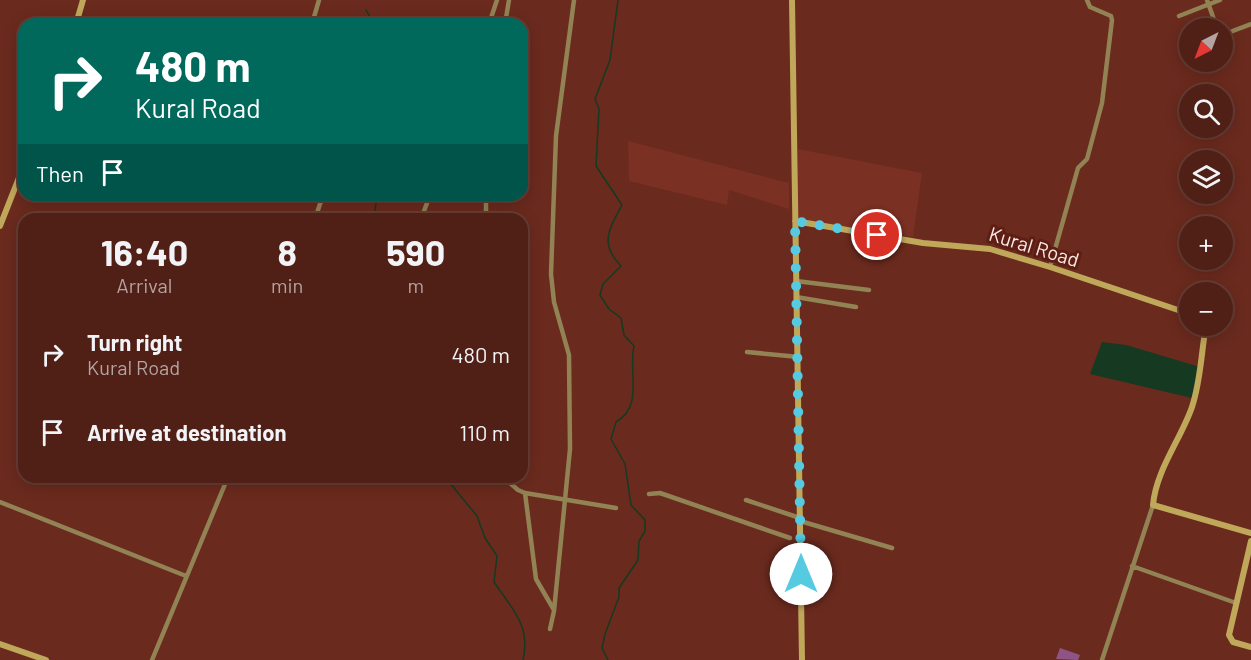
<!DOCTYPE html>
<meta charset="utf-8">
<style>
:root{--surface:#502016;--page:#5a2d23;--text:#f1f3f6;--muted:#b4a3a1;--line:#673e35}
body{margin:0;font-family:Barlow,sans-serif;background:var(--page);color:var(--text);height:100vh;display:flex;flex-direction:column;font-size:22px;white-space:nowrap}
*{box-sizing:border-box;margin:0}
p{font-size:20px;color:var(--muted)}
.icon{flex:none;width:33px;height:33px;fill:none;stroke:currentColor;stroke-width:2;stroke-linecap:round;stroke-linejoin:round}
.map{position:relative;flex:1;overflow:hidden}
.details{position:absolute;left:18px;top:213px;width:510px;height:270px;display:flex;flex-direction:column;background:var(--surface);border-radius:18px;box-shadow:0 3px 15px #0003,0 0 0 2px var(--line)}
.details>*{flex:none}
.guide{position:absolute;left:18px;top:18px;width:510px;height:183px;border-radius:18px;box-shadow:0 3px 15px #0003,0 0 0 2px var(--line);background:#00695c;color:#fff;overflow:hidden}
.needle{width:39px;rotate:222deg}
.fabs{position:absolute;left:1179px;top:18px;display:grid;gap:12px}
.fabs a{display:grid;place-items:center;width:54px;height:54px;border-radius:50%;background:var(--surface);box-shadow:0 3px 15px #0003,0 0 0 2px var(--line);font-size:30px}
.pin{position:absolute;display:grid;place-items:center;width:51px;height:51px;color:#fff;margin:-26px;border:3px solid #fff;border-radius:50%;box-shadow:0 2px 6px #0007}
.me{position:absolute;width:66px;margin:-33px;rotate:0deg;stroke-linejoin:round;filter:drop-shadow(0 0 4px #0008)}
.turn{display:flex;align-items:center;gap:21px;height:126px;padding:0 18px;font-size:27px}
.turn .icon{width:78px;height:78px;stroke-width:2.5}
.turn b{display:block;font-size:42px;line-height:51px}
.then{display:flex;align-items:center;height:57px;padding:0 18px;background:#0003;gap:12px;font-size:22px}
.eta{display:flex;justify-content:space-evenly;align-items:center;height:102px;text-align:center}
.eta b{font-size:36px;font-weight:700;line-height:42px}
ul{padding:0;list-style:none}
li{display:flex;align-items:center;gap:18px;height:78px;padding:0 18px}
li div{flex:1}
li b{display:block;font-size:22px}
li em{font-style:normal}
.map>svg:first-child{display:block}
</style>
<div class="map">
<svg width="1251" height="660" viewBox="0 0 1251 660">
<rect width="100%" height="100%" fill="#6b2a1e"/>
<path fill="#7a3023" d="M 628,141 L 789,183 L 789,209 L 729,190 L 727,205 L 629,181 Z
M 798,149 L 922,173 L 913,237 L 797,219 Z"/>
<path fill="#8e5486" d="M 1060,648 L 1080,655 L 1078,660 L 1056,659 Z"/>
<path fill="#153921" d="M 1102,342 L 1126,345 L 1200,367 L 1192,398 L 1090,374 Z"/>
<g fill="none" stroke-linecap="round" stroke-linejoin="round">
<path stroke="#153921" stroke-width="1.5" d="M 366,10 L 374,24
M 374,219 L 377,195
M 445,477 L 477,516 L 485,538 L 497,556 L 494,582 C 512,609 531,625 523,660
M 608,660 L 602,648 L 605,634 L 619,597 L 619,588 L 638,560 L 639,541 L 645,531 L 645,520 L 631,505 L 625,464 L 611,439 L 616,422 C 644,406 628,372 634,346 L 624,335 L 621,318 L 609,309 L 600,295 L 603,284 L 621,266 C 599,244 609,229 622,205 L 596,166 L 599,109 L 595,99 L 610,60 L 618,0"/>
<path stroke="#928355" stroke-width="4.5" d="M 1207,0 L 1217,28
M 1179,16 L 1220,0
M 312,24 L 319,0
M 489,24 L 497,0
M 505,24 L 509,0
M 1222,35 L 1251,24
M 315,219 L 323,195
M 421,219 L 430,195
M 486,219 L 486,195
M 1050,267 L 1078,168 L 1087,159 L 1102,103 L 1112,20 L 1111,16 L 1090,7 L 1087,0
M 796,281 L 869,290
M 796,297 L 856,307
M 747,352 L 799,357
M 503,477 L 518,490 L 525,493 L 616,508
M 525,493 L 536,579 L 554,610
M 649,494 L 660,493 L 790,538
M 746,500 L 800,518
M 0,502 L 186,576
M 800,521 L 892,548
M 1132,566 L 1236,603
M 550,629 L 554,611 L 570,449 L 569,355 L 554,302 L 551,274 L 556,136 L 574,0
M 152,660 L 228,477
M 1102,660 L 1153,505"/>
<path stroke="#c0a85b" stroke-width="6" d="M 792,0 L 802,660
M 76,24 L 83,0
M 795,221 L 923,243 L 990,249 L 1050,267 L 1190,314
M 0,226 L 24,165
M 1206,326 C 1201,353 1201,380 1192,407 C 1181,439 1156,470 1153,505 L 1251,533
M 1251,541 L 1229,635 L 1233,642 L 1251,647
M 0,644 L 46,660"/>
</g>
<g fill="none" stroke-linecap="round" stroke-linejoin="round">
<path stroke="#55cae0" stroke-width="10" stroke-dasharray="0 18" d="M 801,574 L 795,221 L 877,235"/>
</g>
<g text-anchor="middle" stroke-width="6" stroke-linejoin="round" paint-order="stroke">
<g font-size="20" fill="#f9e9e5" stroke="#5e1e13">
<text transform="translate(1034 247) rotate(17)" y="7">Kural Road</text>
</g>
</g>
</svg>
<div class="fabs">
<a><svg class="needle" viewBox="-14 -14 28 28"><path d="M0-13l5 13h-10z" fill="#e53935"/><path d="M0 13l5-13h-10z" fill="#b4a3a1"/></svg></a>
<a><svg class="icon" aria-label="search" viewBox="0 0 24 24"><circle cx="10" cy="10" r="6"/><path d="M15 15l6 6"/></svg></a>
<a><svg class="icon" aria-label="layers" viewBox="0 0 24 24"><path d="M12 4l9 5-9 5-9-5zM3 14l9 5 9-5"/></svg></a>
<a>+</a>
<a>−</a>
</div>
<div class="pin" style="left:877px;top:235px;background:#d93025"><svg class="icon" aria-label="arrive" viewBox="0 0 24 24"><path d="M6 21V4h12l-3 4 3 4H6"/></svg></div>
<svg class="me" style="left:801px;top:574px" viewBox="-20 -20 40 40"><circle r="19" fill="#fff"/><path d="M0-13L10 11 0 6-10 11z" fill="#55cae0"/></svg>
<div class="guide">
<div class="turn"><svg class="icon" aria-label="right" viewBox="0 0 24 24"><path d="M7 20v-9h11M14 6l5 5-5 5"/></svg><div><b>480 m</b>Kural Road</div></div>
<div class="then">Then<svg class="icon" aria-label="arrive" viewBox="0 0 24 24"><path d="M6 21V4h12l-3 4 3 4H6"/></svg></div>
</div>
<section class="details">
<div class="eta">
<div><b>16:40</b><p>Arrival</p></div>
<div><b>8</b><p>min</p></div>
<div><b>590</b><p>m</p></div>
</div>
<ul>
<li><svg class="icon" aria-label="right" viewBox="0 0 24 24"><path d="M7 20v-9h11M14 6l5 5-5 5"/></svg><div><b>Turn right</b><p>Kural Road</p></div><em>480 m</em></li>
<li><svg class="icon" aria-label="arrive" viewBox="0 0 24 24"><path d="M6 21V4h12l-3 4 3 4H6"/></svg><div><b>Arrive at destination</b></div><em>110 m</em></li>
</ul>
</section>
</div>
